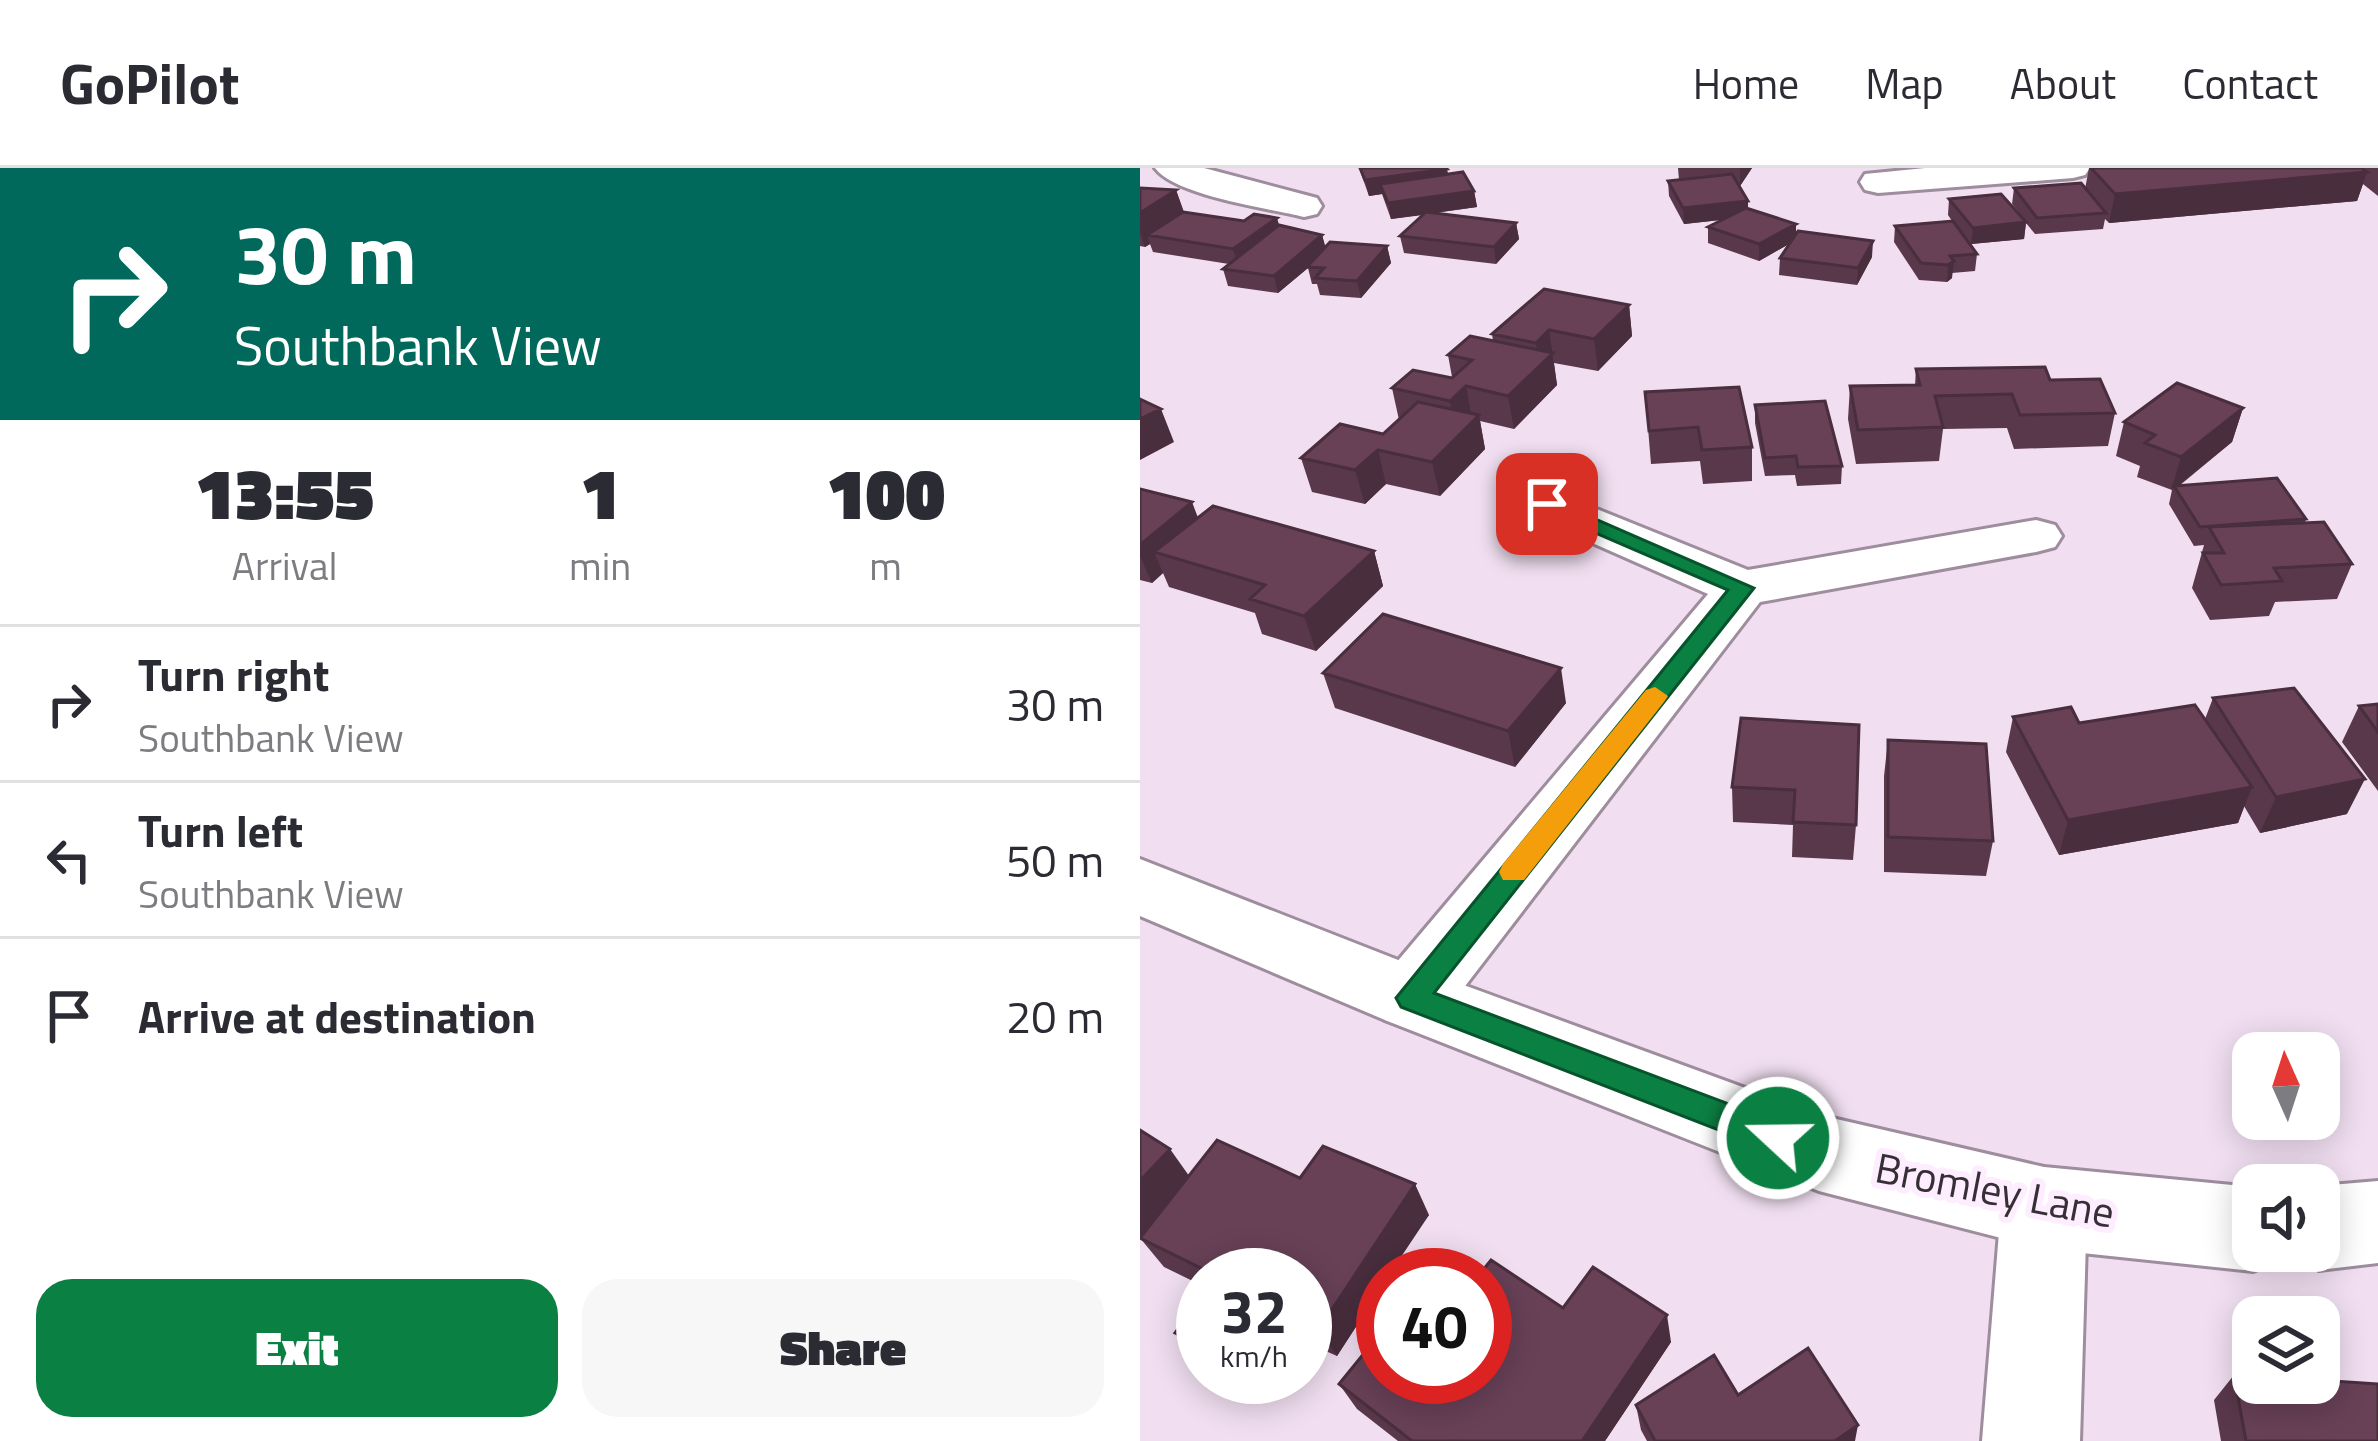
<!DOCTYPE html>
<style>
:root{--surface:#fff;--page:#f7f7f7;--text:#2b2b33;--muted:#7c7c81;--line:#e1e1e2;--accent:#0b8043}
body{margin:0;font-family:"Titillium Web",sans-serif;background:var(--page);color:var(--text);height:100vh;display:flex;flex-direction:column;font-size:45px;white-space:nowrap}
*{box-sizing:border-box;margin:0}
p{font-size:39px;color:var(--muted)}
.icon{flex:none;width:66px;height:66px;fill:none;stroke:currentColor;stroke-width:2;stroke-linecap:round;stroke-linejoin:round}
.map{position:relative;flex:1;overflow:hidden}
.sheet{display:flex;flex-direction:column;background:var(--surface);width:1140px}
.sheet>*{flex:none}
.hud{background:#00695c;color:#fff;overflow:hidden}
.needle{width:78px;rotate:357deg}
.fabs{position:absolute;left:1092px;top:864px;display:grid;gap:24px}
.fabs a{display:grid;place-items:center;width:108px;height:108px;border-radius:24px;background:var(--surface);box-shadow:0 6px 30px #0003;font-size:60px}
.speed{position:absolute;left:36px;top:1080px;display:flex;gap:24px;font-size:60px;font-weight:700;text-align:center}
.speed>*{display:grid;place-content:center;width:156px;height:156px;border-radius:50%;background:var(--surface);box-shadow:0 6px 30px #0003;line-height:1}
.speed small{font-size:30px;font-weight:400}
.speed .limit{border:18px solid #d22;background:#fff;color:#111}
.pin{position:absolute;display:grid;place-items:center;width:102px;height:102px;color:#fff;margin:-51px;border-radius:24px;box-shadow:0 6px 18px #0006}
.me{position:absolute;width:132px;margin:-66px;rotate:291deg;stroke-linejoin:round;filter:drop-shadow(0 0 9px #0008)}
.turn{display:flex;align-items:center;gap:42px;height:252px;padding:0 36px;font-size:54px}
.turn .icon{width:156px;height:156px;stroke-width:2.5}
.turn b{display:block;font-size:84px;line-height:102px}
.eta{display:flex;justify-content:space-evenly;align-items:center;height:204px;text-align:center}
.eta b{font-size:72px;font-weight:800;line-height:84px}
.cta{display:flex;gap:24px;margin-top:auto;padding:24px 36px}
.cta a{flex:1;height:138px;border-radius:36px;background:var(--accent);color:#fff;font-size:48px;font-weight:800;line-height:138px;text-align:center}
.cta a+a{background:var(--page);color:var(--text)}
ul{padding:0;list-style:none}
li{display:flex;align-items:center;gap:36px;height:156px;padding:0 36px;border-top:3px solid var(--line)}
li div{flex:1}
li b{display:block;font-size:45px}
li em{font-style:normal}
header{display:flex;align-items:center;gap:72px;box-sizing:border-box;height:168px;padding:0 60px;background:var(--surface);border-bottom:3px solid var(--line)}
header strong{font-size:57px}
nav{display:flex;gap:66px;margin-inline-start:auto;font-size:42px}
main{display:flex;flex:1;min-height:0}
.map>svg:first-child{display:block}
</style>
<header>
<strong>GoPilot</strong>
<nav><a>Home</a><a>Map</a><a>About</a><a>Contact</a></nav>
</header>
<main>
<section class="sheet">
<div class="hud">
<div class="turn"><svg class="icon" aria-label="right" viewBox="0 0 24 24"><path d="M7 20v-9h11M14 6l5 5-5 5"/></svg><div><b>30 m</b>Southbank View</div></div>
</div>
<div class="eta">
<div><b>13:55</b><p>Arrival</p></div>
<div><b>1</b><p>min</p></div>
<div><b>100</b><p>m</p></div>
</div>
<ul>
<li><svg class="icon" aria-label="right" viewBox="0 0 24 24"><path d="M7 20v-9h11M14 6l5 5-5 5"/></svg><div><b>Turn right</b><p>Southbank View</p></div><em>30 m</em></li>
<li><svg class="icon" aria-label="left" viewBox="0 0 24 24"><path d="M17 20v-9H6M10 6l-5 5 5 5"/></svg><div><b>Turn left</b><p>Southbank View</p></div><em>50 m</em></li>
<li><svg class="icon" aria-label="arrive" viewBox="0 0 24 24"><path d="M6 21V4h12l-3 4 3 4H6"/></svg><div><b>Arrive at destination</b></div><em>20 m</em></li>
</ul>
<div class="cta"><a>Exit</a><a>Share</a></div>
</section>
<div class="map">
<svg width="1238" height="1273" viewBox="0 0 1238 1273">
<rect width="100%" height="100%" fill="#f1dff1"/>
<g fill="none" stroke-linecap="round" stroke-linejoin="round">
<g stroke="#9e8d9d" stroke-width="6">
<path id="minor" d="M 15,0 L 64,0 L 177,30 L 182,38 L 177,46 L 164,49 C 128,40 36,28 15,0 Z
M 785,0 L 950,0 L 945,7 L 933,10 L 738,25 L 725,22 L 720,14 L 725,6 Z
M 407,321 L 608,402 L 896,352 L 915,357 L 922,368 L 915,379 L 896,384 L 620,434 L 299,852 L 272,862 L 245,852 L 234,830 L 245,808 L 568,426 L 389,347 L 381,336 L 389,325 Z
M 904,999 L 934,1011 L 947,1040 L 940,1273 L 842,1273 L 861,1040 L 874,1011 Z"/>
</g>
<g stroke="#9e8d9d" stroke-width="6">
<path id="tertiary" d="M 0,691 L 299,808 L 679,947 L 904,999 L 1113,1019 L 1113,1083 L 1179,1083 L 1179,1018 L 1238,1013 L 1238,1095 L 1179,1102 L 1146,1085 L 1144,1090 L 1113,1103 L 904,1081 L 679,1023 L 245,852 L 0,748 Z"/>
</g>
<use href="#minor" fill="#fff" fill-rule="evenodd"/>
<use href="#tertiary" fill="#fff" fill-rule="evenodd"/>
</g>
<path fill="#59384b" d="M 219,0 L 306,0 L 308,6 L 334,23 L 337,39 L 294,45 L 376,55 L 379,71 L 356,96 L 264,85 L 260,68 L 283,47 L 251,51 L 242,26 L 229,28 Z
M 538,0 L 612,0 L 600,18 L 608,40 L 656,65 L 732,89 L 717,117 L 639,107 L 640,90 L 649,76 L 619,93 L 568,75 L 568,59 L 580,52 L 544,56 L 529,28 L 528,13 L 539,12 Z
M 949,0 L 1238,0 L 1238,28 L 1223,16 L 1217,33 L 969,55 L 965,51 L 963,61 L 895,66 L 886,55 L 884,71 L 831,76 L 837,86 L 835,103 L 812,105 L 812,110 L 807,114 L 779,112 L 754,74 L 755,58 L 812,53 L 808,47 L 809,31 L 884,51 L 872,36 L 874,20 L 945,21 Z
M 0,20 L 36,22 L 44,44 L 140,57 L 182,67 L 185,79 L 247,78 L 251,95 L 221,130 L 180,127 L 177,116 L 172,116 L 168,100 L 138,125 L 88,118 L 83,101 L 89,96 L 13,84 L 10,76 L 5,79 L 0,78 Z
M 489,137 L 492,168 L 458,203 L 414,195 L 417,217 L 374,261 L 340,253 L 345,281 L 300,328 L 246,316 L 225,336 L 172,324 L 161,290 L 243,266 L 259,252 L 252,220 L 312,209 L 308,187 L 353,173 L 352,166 Z
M 776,201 L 910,212 L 975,245 L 968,278 L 874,281 L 867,260 L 803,261 L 799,293 L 716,296 L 708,251 L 710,218 L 775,217 Z
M 505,224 L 612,279 L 612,313 L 563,316 L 560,293 L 511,296 Z
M 615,237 L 702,298 L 701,316 L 657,318 L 655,307 L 625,308 L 615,255 Z
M 1103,240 L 1092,274 L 1039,318 L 1166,351 L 1165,355 L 1212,396 L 1197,431 L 1135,434 L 1129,448 L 1070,452 L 1052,420 L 1064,377 L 1054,378 L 1029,336 L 1032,322 L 997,309 L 1000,298 L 976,288 L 984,254 Z
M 0,321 L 58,350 L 234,383 L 243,418 L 176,483 L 122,466 L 115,445 L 29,419 L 23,405 L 12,415 L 0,412 Z
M 183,505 L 426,535 L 375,599 L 195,540 Z
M 1073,530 L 1207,646 L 1120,665 L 1104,638 L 1098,655 L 919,687 L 866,584 L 873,549 L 939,555 L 1065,551 Z
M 1238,536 L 1238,623 L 1202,574 L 1219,538 Z
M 601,550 L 716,657 L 713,692 L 652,689 L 653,657 L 593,654 L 592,619 Z
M 748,572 L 853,673 L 846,708 L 744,704 L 744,608 Z
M 0,962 L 49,1008 L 160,1010 L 289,1047 L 243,1107 L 243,1117 L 197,1188 L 172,1177 L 165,1188 L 165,1107 L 63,1107 L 63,1118 L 24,1099 L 0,1070 L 10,1057 L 0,1068 Z
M 63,1127 L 63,1193 L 35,1165 Z
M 423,1140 L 531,1174 L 465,1273 L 258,1273 L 217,1241 L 199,1216 Z
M 1094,1207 L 1238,1273 L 1081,1273 L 1074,1232 Z
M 95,1209 L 151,1209 L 137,1230 Z
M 598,1227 L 715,1273 L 507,1273 L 501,1262 L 496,1237 Z"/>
<path fill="#492e3d" d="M 601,0 L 612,0 L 600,18 L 600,2 Z
M 307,1 L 310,17 L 240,16 L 242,26 L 229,28 L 225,12 Z
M 1227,4 L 1217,33 L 969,55 L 975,26 Z
M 36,22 L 46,51 L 7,67 L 10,76 L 5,79 L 0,65 L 0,45 Z
M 334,23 L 337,39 L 251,51 L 248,35 Z
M 608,33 L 608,49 L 544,56 L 543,40 Z
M 137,50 L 142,66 L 98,97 L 93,81 Z
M 886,54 L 884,71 L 831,76 L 833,60 Z
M 376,55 L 379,71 L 356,96 L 354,79 Z
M 656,56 L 656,72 L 619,93 L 619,76 Z
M 182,67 L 187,84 L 138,125 L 134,108 Z
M 733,73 L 732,89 L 717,117 L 718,100 Z
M 247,78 L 251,95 L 221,130 L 217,113 Z
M 814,93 L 812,110 L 807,114 L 808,97 Z
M 489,137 L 492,168 L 458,203 L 454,171 Z
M 409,162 L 417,217 L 374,261 L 368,228 L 399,198 L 396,175 Z
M 326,218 L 332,251 L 317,266 L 310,233 Z
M 1103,240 L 1092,274 L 1035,320 L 1034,318 L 1031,323 L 1041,289 Z
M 21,241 L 34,274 L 0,292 L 0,251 Z
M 339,247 L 345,281 L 300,328 L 292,294 Z
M 238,282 L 246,316 L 225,336 L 215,302 Z
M 52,334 L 65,368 L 14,384 L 23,405 L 12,415 L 0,388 L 0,377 Z
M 234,383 L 243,418 L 176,483 L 164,448 Z
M 421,500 L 426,535 L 375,599 L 368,563 Z
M 1225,611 L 1207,646 L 1120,665 L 1136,629 Z
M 1112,619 L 1098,655 L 919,687 L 928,652 Z
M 30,981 L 52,1012 L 0,1068 L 0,1013 Z
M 275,1016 L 289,1047 L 249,1107 L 243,1107 L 243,1117 L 197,1188 L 179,1161 Z
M 527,1147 L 531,1174 L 465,1273 L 442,1273 Z
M 165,1167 L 172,1177 L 165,1188 Z
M 119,1209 L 151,1209 L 137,1230 Z
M 718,1257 L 715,1273 L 695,1273 Z"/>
<path fill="#684157" stroke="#492e3d" stroke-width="3" d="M 220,0 L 306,0 L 307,1 L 225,12 Z
M 951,0 L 1221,0 L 1227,4 L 975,26 Z
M 323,4 L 334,23 L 248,35 L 240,16 Z
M 592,6 L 608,33 L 543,40 L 528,13 Z
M 941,15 L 966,45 L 897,50 L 874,20 Z
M 0,20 L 36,22 L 0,45 Z
M 861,26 L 886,54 L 833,60 L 809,31 Z
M 606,40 L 656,56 L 619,76 L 568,59 Z
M 43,44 L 104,53 L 114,46 L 137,50 L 93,81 L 7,67 Z
M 286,44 L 376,55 L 354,79 L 260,68 Z
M 813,53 L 837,86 L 810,88 L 814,93 L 808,97 L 781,95 L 755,58 Z
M 139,57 L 182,67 L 134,108 L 83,101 Z
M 658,63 L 733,73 L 718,100 L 640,90 Z
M 190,74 L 247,78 L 217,113 L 175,110 L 184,100 L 167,99 Z
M 404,121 L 489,137 L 454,171 L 409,162 L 396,175 L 352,166 Z
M 330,168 L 413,185 L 368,228 L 326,218 L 310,233 L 252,220 L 273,202 L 312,210 L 332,192 L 308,187 Z
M 905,199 L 910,212 L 960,211 L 975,245 L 880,247 L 872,226 L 795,228 L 803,259 L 718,262 L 710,218 L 780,217 L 776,201 Z
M 1037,215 L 1103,240 L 1041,289 L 1005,275 L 1015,267 L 984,254 Z
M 599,219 L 612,279 L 562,282 L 558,259 L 509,263 L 505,224 Z
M 0,231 L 21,241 L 0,251 Z
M 685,233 L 702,298 L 658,299 L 656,288 L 625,290 L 615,237 Z
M 278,234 L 339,247 L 292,294 L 238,282 L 215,302 L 161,290 L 200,256 L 243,266 Z
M 1137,310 L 1166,351 L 1060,359 L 1034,318 Z
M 0,321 L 52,334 L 0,377 Z
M 73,338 L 234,383 L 164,448 L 110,431 L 125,417 L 14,384 Z
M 1184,354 L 1212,396 L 1134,400 L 1142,413 L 1081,417 L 1063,385 L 1084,385 L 1069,359 Z
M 243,446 L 421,500 L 368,563 L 183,505 Z
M 1154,520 L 1225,611 L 1136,629 L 1073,530 Z
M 1238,536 L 1238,564 L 1219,538 Z
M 1055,537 L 1112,619 L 928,652 L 873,549 L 931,539 L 939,555 Z
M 601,550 L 719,557 L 716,657 L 653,654 L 655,622 L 592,619 Z
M 748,572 L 846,576 L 853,673 L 748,669 Z
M 0,962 L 30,981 L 0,1013 Z
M 77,972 L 160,1010 L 183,978 L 275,1016 L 179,1161 L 165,1155 L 165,1107 L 75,1107 L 0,1070 Z
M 351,1092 L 423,1140 L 453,1099 L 527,1147 L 442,1273 L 272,1273 L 199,1216 L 243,1162 L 243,1209 L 345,1209 L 345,1107 L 339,1107 Z
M 63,1127 L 63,1178 L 35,1165 Z
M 668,1180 L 718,1257 L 695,1273 L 515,1273 L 496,1237 L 574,1187 L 598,1227 Z
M 1094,1207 L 1113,1208 L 1113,1215 L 1179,1215 L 1179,1212 L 1238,1216 L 1238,1273 L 1106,1273 Z"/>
<path fill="#0b8043" stroke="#07532c" stroke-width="3" d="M 407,330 L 614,420 L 294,825 L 650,959 L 655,970 L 650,981 L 638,985 L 261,839 L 256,830 L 588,422 L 400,341 L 396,336 Z"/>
<path fill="#f59e0b" d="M 515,519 L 528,528 L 524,534 L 384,712 L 363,712 L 359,704 L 363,696 L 506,522 Z"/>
<g text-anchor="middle" stroke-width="12" stroke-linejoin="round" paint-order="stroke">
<g font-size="42" fill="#362f36" stroke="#feedfe">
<text transform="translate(855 1022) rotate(11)" y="15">Bromley Lane</text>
</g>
</g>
</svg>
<div class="fabs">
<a><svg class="needle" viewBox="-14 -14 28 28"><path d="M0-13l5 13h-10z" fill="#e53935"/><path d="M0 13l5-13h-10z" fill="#7c7c81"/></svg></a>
<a><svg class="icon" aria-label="sound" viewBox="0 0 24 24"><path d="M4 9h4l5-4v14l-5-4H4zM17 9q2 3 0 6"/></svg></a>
<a><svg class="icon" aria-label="layers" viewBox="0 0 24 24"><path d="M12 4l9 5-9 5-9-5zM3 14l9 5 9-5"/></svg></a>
</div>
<div class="speed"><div>32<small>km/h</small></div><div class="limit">40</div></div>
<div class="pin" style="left:407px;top:336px;background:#d93025"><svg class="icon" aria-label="arrive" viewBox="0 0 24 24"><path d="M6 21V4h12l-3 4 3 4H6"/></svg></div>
<svg class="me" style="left:638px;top:970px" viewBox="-20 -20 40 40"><circle r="17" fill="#0b8043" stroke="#fff" stroke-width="3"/><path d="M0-11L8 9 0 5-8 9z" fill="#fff"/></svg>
</div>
</main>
